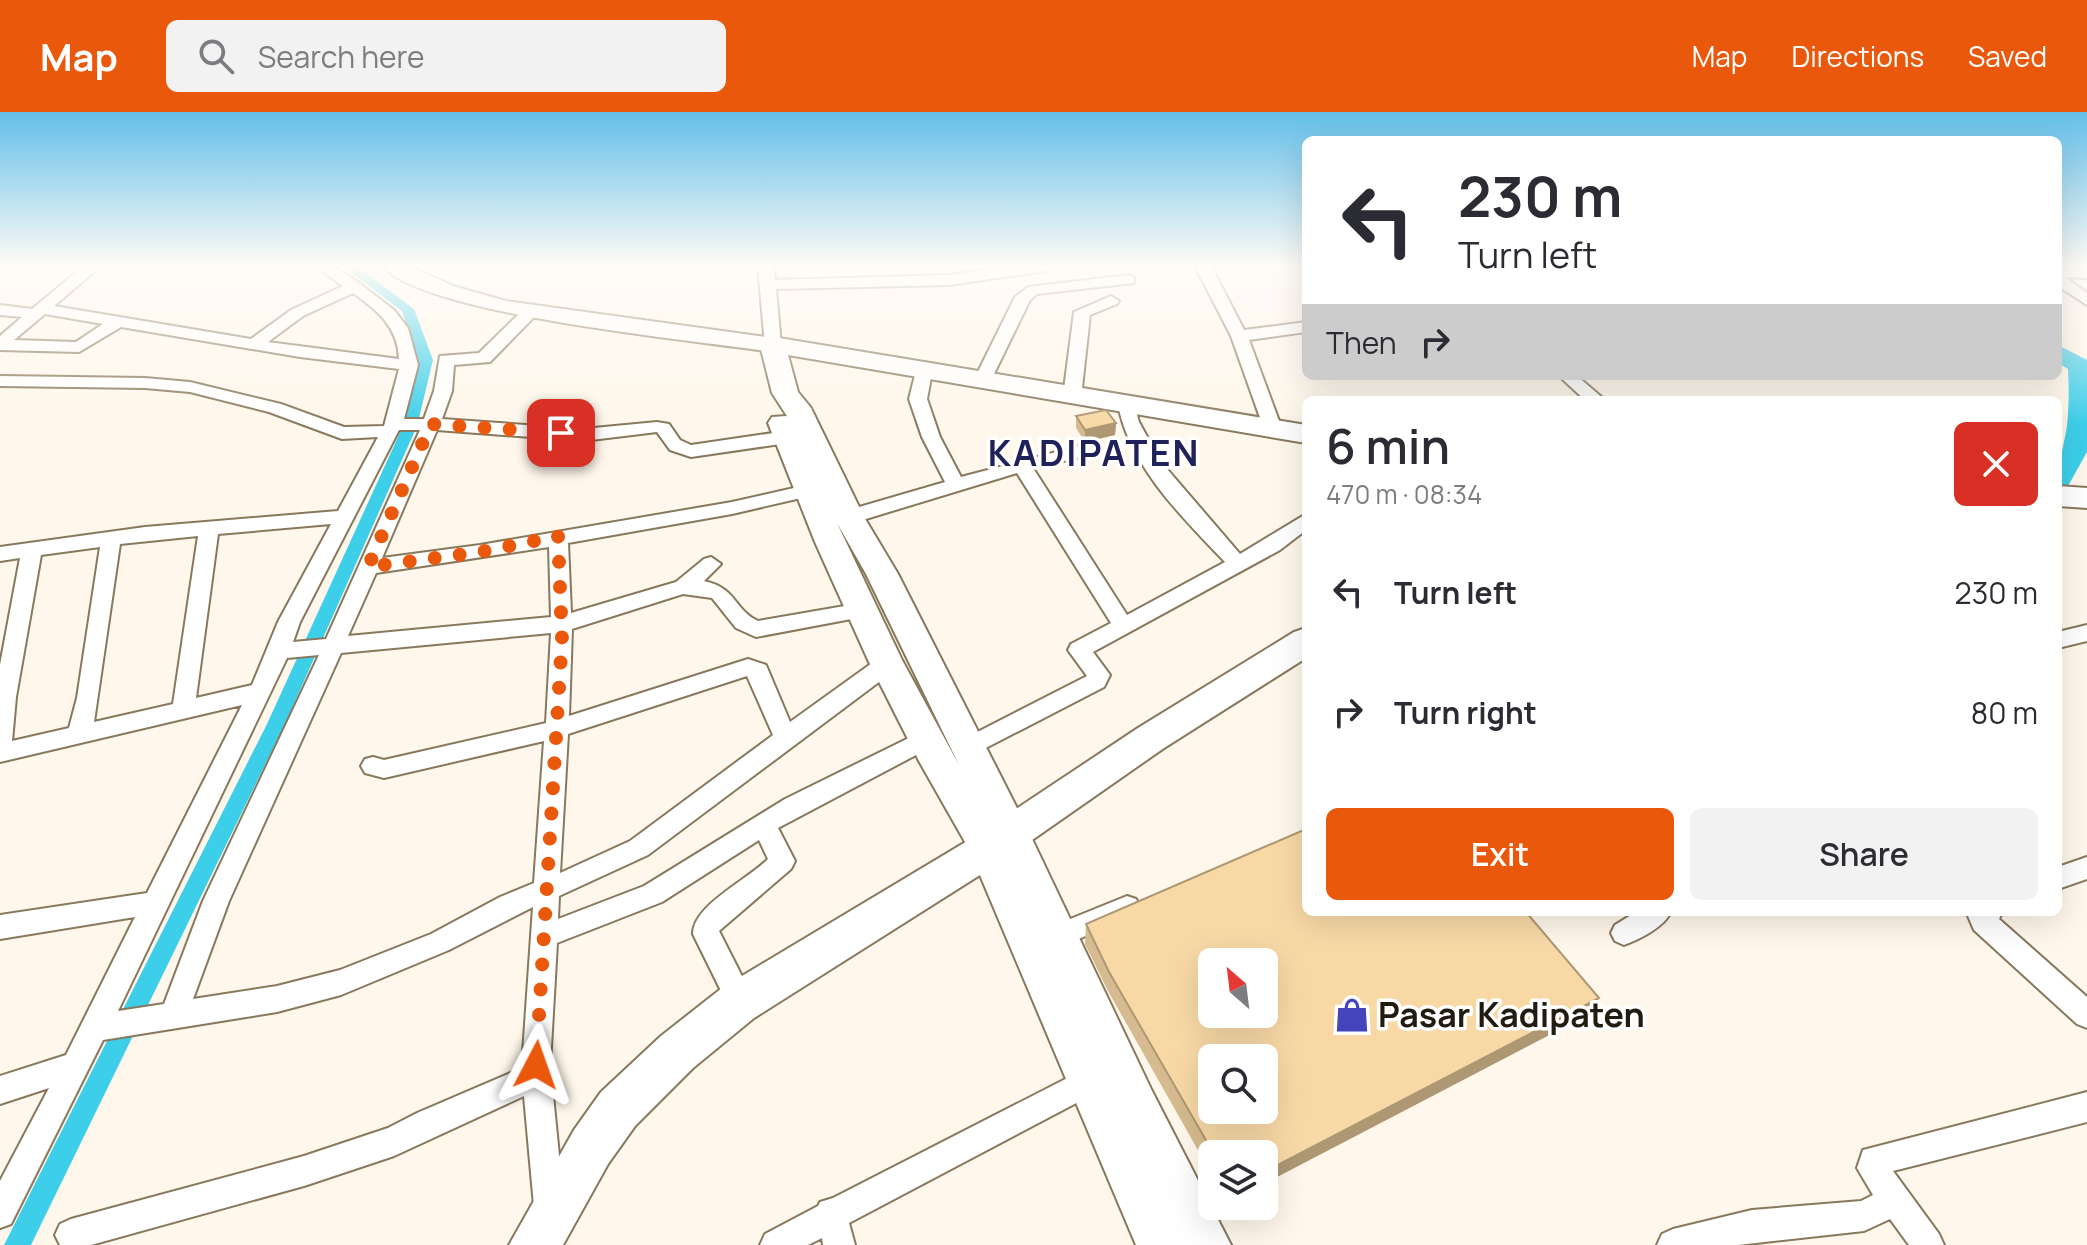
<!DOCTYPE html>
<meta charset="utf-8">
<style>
:root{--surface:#fff;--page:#f2f2f3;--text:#2b2b33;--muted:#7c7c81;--accent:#ea580c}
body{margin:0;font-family:Manrope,sans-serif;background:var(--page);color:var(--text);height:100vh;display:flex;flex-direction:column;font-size:30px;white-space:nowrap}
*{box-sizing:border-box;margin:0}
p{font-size:26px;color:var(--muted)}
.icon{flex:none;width:44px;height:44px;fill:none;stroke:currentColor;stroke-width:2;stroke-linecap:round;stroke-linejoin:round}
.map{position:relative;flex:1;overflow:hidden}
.panel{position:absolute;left:1302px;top:284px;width:760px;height:520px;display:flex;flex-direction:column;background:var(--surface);border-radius:12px;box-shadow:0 8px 32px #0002}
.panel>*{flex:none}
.guide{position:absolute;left:1302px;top:24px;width:760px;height:244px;border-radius:12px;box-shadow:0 8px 32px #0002;background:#fff;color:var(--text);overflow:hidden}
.needle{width:52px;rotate:332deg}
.tools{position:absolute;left:1198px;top:836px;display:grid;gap:16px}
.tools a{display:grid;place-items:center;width:80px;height:80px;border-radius:12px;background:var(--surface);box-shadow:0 8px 32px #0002;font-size:40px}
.pin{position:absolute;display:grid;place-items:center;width:68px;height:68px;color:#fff;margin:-34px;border-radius:16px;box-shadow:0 4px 12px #0006}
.me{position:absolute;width:88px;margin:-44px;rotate:4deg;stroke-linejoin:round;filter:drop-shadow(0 0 6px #0008)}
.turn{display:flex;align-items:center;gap:28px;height:168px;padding:0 24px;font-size:36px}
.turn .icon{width:104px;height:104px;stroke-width:2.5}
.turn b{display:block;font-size:56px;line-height:68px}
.then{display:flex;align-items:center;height:76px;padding:0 24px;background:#0003;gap:16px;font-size:30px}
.round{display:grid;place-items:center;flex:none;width:84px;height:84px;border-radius:12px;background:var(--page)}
.head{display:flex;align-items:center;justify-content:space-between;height:136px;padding:0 24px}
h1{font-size:48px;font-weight:600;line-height:60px}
.cta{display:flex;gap:16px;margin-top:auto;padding:16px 24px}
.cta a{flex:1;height:92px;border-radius:12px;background:var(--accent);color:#fff;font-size:32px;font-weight:600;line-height:92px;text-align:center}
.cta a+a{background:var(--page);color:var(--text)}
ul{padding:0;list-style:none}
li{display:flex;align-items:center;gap:24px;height:120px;padding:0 24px}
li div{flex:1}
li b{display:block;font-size:30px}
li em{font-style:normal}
header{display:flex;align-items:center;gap:48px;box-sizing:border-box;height:112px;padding:0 40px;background:var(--accent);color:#fff}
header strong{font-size:38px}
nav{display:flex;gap:44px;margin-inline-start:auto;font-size:28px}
.search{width:560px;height:72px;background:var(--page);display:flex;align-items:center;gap:20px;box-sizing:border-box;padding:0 28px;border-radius:12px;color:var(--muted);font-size:30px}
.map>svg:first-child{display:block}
</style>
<header>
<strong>Map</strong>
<div class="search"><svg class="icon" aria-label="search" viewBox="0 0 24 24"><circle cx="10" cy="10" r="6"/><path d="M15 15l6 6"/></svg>Search here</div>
<nav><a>Map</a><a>Directions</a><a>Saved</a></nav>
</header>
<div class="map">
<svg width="2087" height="1133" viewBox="0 0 2087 1133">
<rect width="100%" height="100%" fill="#fff7eb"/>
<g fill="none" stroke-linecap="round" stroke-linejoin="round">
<path fill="#3dcfea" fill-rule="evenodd" d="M 343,154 L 357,154 L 414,197 L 433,248 L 417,314 L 285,612 L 31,1133 L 4,1133 L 267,612 L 403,314 L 419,248 L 402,199 Z"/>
<path fill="#3dcfea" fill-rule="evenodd" d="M 2058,233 L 2087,248 L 2087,340 L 2068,374 L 2058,377 C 2058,351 2063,338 2067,314 C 2069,295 2069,276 2068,257 L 2058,251 Z"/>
<g stroke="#88785c" stroke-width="4">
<path id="minor" d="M 84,154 L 101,154 L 54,194 L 251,227 L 291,198 L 343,174 L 315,154 L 333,154 L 355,168 L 394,198 L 408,216 L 418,253 L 404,307 L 424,307 L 434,279 L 440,244 L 479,241 L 525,196 L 531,194 L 539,199 L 537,202 L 490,250 L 454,253 L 452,279 L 442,307 L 583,317 L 657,310 L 669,312 L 680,328 L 691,333 L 787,319 L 796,325 L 787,331 L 691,345 L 670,338 L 657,320 L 583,329 L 437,318 L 382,446 L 480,433 L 732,390 L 807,373 L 816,379 L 814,383 L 732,402 L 568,431 L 571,501 L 676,470 L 704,447 L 711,445 L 721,452 L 704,469 C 737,476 734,498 758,509 L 862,491 L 869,493 L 872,498 L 869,503 L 862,505 L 756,525 L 736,516 L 712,486 L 683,482 L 572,517 L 569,604 L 748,547 L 766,553 L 790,610 L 879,546 L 895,546 L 898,552 L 895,558 L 648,743 L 559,784 L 558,807 L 644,774 L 785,687 L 917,622 L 925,619 L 933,622 L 937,628 L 933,634 L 778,716 L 795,749 L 791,757 L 719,819 L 755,890 L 751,899 L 741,903 L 731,899 L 693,822 C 693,793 749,767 768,747 L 759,728 L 662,790 L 557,831 L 550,953 L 564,1094 L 560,1105 L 549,1109 L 538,1105 L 534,1094 L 524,984 L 394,1044 L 304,1074 L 91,1133 L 60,1133 L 55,1123 L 60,1112 L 71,1107 L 304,1044 L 388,1016 L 417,1001 L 522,956 L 533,795 L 449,838 L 341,883 L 277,900 L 103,928 L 11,1112 L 0,1116 L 0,1069 L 49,976 L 0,992 L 0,964 L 66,943 L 135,805 L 0,827 L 0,803 L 147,781 L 242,593 L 0,650 L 0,553 L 20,446 L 0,449 L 0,435 L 145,415 L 338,399 L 378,325 L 342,327 L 269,300 L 190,280 L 145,276 L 0,274 L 0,264 L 145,266 L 190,270 L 281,292 L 344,315 L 384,314 L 399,257 L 300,245 L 121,215 L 79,240 L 0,238 L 0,224 L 22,205 L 0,203 L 0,193 L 32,197 ZM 353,181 C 378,199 398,215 399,247 L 268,230 L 303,204 ZM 45,202 L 103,212 L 76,230 L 14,228 ZM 399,318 L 420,318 L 326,527 L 293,530 L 300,510 ZM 331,412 L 278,510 L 252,573 L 196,586 L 218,422 ZM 198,424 L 173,592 L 94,610 L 120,432 ZM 100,435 L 77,586 L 69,616 L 12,629 L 16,585 L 41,443 ZM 549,435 L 551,505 L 348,524 L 376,461 ZM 551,521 L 546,611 L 384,648 L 373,645 L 365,647 L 361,654 L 365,661 L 384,666 L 544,629 L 534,771 L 500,785 L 431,822 L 340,858 L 277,874 L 193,887 L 229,789 L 341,541 ZM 319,543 L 203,789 L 164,892 L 118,899 L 287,546 ZM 747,564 L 773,623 L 630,729 L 560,761 L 568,622 Z
M 758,154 L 774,154 L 775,168 L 949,163 L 1014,154 L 1054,154 L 1046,159 L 949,173 L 776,177 L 781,233 L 773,238 L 765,233 Z
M 1195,154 L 1211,154 L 1244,218 L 1306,210 L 1306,220 L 1249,228 L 1282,317 L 1279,321 L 1267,321 L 1264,317 L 1231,224 Z
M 2058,155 L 2087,156 L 2087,166 L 2065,165 L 2087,181 L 2087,193 L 2058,174 Z
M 1129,163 L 1134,165 L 1134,171 L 1037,182 L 1030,188 L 990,270 L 978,270 L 975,266 L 1015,185 L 1028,175 Z
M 1111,184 L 1119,189 L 1117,192 L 1090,203 L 1081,285 L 1072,290 L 1066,289 L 1063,285 L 1074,200 Z
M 925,250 L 933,255 L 927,287 L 940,325 L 961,365 L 1079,334 L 1085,336 L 1088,340 L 1085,344 L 1033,356 L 1127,503 L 1225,450 C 1183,406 1129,354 1118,292 L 1121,288 L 1133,288 L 1139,310 L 1161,350 L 1240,442 L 1306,402 L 1306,418 L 1280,438 L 1093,540 L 1110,563 L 1104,575 L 976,641 L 968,644 L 960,641 L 956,635 L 960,629 L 1087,564 L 1068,538 L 1071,532 L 1111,511 L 1017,361 L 856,410 L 842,410 L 839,405 L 842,400 L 945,370 L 922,325 L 909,287 L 917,255 Z
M 1559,264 L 1577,264 L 1605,288 L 1585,288 Z
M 2087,513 L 2087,529 L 2058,536 L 2058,520 Z
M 2087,745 L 2087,767 L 2058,777 L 2058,755 Z
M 1127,784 L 1136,787 L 1140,795 L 1136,803 L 1057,836 L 1048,832 L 1044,824 L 1048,816 Z
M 1636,800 L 1671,800 C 1664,815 1640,827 1624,833 L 1615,829 L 1611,821 L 1615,813 Z
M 1970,800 L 2002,800 L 1999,807 L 2087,885 L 2087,916 L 2077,912 L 1974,818 L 1968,804 Z
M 1091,954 L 1101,958 L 1105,968 L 1101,978 L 849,1111 L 855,1133 L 823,1133 L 822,1126 L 808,1133 L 760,1133 L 765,1122 L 818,1094 L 820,1090 L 833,1086 Z
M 2087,980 L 2087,1010 L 1893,1059 L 1939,1122 L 1944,1133 L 1909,1133 L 1890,1107 L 1864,1119 L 1738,1133 L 1657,1133 L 1662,1122 L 1673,1117 L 1752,1098 L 1861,1089 L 1873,1083 L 1857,1056 L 1863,1038 Z"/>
</g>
<g stroke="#88785c" stroke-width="4">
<path id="secondary" d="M 383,154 L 410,154 L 453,174 L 506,189 L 773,226 L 784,233 L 773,240 C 701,229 422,203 383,154 Z"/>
</g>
<g stroke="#88785c" stroke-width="4">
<path id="primary" d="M 773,225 L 1306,313 L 1306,331 L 788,243 L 798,280 L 811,296 L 864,405 L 898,462 L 1023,708 L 1152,979 L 1231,1133 L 1136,1133 L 969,737 L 919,649 L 868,548 L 815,430 L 768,311 L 772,305 L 787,304 L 772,281 L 760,233 L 764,228 ZM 837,411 L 866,462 L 959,653 L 902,548 Z"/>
</g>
<g stroke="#88785c" stroke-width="4">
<path id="trunk" d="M 2058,374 L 2087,376 L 2087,396 L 2058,394 Z
M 1306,516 L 1306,546 L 1164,636 L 1002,749 L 754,906 L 693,956 L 635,1014 L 608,1052 L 563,1133 L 509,1133 L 574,1018 L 601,980 L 661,924 L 722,876 L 974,725 L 1138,616 L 1294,520 Z"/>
</g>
<use href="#minor" fill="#fff" fill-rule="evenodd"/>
<use href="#secondary" fill="#fff" fill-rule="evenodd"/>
<use href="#primary" fill="#fff" fill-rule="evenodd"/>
<use href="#trunk" fill="#fff" fill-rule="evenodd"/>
</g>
<path fill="#d5bb8f" d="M 1076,304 L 1116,311 L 1115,323 L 1085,330 L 1076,316 Z
M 1086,812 L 1599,886 L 1584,905 L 1264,1042 L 1212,1042 L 1212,1063 L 1108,879 L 1085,832 Z"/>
<path fill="#ae9874" d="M 1116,311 L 1115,323 L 1085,330 L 1085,318 Z
M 1599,886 L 1584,905 L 1264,1072 L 1264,1060 Z"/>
<path fill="#f8d9a6" stroke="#ae9874" stroke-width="2" fill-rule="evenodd" d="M 1106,298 L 1116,311 L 1085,318 L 1076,304 Z
M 1306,717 L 1306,800 L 1526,800 L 1599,886 L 1264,1060 L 1264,1042 L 1214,1042 L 1109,860 L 1086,812 ZM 1212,850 L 1264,850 L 1264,902 L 1212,902 ZM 1212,946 L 1264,946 L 1264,998 L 1212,998 Z"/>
<linearGradient id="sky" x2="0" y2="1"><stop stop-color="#63bfe9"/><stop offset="0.49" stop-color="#fffbf6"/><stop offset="1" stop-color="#fffbf6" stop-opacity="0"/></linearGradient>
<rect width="2087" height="313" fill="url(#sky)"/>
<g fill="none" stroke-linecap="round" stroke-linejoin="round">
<path stroke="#ea580c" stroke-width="14" stroke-dasharray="0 25.2" d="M 536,953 L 562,527 L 558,424 L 480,440 L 368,455 L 431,312 L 561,321"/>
</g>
<defs>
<g id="shop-bare" transform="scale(2.76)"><path d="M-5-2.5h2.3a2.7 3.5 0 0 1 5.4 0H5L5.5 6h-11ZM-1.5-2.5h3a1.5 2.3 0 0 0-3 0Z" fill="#4445ba" stroke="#fff" stroke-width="2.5" paint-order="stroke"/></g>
</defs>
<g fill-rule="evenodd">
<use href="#shop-bare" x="1352" y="903"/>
</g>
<g text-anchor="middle" stroke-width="7" stroke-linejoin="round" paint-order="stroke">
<g font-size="34" font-weight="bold" fill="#211b10" stroke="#fff" text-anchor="start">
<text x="1378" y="915">Pasar Kadipaten</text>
</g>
<g font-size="36" font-weight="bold" letter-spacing="2" fill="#1f215a" stroke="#fff">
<text x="1094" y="354">KADIPATEN</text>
</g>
</g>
</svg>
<div class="tools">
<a><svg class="needle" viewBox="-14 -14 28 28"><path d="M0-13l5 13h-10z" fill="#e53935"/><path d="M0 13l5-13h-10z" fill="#7c7c81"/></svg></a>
<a><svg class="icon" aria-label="search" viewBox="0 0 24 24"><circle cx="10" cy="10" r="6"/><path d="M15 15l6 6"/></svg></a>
<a><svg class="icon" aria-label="layers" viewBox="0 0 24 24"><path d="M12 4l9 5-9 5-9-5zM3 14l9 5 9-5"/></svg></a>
</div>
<div class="pin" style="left:561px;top:321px;background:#d93025"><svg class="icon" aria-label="arrive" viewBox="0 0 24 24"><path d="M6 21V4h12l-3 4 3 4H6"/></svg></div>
<svg class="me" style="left:536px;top:953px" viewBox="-20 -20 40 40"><path d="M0-17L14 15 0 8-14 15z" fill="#ea580c" stroke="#fff" stroke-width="4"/></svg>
<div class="guide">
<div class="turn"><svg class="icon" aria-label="left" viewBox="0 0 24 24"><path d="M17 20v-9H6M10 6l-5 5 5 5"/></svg><div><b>230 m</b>Turn left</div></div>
<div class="then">Then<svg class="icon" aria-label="right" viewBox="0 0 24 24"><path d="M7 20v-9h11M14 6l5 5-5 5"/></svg></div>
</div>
<section class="panel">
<div class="head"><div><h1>6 min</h1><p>470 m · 08:34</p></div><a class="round" style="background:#d93025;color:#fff"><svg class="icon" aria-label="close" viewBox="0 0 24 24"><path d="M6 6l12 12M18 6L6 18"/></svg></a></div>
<ul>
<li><svg class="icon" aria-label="left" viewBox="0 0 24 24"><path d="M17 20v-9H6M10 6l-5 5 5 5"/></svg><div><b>Turn left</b></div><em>230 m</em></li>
<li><svg class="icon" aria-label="right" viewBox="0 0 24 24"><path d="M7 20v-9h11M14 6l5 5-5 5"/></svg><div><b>Turn right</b></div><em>80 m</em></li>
</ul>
<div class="cta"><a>Exit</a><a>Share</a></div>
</section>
</div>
